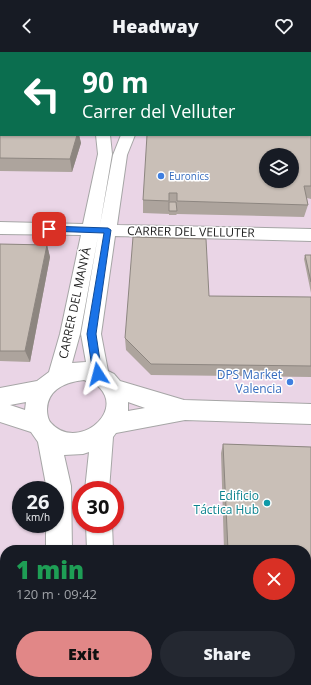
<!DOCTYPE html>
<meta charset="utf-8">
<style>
:root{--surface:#171b24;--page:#242831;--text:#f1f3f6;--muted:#9ea1a6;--accent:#e18787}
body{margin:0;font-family:"Open Sans",sans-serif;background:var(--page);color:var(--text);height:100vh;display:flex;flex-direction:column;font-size:15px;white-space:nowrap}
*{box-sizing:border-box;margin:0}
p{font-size:13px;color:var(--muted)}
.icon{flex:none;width:22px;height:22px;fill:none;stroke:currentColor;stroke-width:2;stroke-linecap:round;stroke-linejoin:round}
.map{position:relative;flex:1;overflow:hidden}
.side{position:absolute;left:0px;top:493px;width:311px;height:140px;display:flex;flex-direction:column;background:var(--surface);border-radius:16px 16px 0 0;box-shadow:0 1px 3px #0004}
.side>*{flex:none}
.hud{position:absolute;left:0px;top:0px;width:311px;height:84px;box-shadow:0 1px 3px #0004;background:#0b6e4f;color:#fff;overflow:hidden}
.controls{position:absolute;left:259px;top:96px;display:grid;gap:8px}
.controls a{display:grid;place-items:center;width:40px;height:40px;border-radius:50%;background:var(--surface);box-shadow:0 1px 3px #0004;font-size:20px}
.speed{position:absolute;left:12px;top:429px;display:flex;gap:8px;font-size:20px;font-weight:700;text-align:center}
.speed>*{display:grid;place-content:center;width:52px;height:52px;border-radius:50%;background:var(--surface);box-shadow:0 1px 3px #0004;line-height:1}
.speed small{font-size:10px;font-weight:400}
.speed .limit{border:6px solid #d22;background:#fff;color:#111}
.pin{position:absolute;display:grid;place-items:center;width:34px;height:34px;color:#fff;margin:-17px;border-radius:8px;box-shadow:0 2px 6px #0006}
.me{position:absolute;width:44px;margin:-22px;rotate:351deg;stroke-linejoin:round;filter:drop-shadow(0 0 3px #0008)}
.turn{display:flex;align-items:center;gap:14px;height:84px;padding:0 16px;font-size:18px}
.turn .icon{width:52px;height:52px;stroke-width:2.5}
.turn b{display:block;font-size:28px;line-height:34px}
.round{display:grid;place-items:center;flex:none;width:42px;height:42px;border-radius:21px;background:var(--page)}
.head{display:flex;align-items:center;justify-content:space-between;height:68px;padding:0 16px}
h1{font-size:24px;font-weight:800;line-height:30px;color:#1e9e55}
.primary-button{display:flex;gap:8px;margin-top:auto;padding:8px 16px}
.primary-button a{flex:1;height:46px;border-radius:24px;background:var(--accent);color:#111;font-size:16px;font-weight:800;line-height:46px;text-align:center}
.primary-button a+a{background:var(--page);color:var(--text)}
header{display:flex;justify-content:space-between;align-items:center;height:52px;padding:0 16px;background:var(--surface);font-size:18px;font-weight:800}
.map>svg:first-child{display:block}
</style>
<header><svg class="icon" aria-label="back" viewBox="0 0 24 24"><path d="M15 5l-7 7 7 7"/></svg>Headway<svg class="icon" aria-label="heart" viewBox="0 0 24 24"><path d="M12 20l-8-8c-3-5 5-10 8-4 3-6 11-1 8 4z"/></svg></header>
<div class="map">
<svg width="311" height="633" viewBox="0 0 311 633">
<rect width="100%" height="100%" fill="#f1ede4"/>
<path fill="#ead5e6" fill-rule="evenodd" d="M 0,0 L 311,0 L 311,633 L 0,633 ZM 1,1 L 310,1 L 310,83 L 1,83 ZM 266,103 L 292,103 L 292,129 L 266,129 ZM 21,438 L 55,438 L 55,472 L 21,472 ZM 81,438 L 115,438 L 115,472 L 81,472 ZM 5,498 L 306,498 L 306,628 L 5,628 Z"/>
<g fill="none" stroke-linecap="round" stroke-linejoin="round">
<g stroke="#a6a6a6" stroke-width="2">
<path id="minor" d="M 131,0 L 143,0 L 130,1 Z
M 201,0 L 213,0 L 213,1 L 201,1 Z
M 299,0 L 311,0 L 310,2 Z
M 310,11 L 311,12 L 311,23 L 310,22 Z
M 0,61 L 1,61 L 1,69 L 0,69 Z
M 310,70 L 311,70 L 311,78 L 310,78 Z
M 96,83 L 110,83 L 112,102 L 100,173 L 113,103 L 121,83 L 135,83 L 127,103 L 117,173 L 311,177 L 311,189 L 115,184 L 101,282 L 108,319 L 114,322 L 120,329 L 184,348 L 311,352 L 311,372 L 185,368 L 116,381 L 113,385 L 109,438 L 85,438 L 89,400 L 83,402 L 64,403 L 71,434 L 72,498 L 46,498 L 46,472 L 55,472 L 55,438 L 47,438 L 38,390 L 31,380 L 0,370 L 0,336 L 37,329 L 49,320 L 60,282 L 81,183 L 0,182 L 0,170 L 83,172 L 98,102 ZM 98,184 L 81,282 L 86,310 L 72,311 L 80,282 ZM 84,328 C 89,330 96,332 100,336 C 124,362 76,399 51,371 C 48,368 47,362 47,357 C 48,337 66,330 84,328 ZM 26,350 L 25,358 L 10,353 ZM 128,350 L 145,356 L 128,359 Z
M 86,472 L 112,472 L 113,498 L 87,498 Z
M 43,628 L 73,628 L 73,633 L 43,633 Z
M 90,628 L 120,628 L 120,633 L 90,633 Z"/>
</g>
<use href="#minor" fill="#fff" fill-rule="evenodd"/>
</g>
<path fill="#ada49d" d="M 310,30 L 311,33 L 311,63 L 310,63 Z
M 0,69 L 1,83 L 79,83 L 81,91 L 72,120 L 0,119 Z
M 311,76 L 311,147 L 307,146 L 308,153 L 304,165 L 177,162 L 176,163 L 169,163 L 169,162 L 143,161 L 143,148 Z
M 0,192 L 47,193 L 50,205 L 30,310 L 0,309 Z
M 305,203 L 311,203 L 311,241 L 304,207 Z
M 209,244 L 311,245 L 311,325 L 151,323 L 126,298 L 125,286 Z
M 223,392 L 311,395 L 311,525 L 306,524 L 306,498 L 224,498 L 221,401 Z"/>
<path fill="#8d8680" d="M 9,0 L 17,0 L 17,1 L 9,1 Z
M 1,17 L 1,37 L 0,39 L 0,20 Z
M 77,83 L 79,83 L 81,91 L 72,120 L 70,107 Z
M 47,193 L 50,205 L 30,310 L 25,299 Z"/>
<path fill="#c9bfb7" stroke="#8d8680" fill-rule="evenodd" d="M 0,0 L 9,0 L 9,1 L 1,1 L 1,17 L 0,20 Z
M 156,0 L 199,0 L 199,1 L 156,1 Z
M 222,0 L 301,0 L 301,1 L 222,1 Z
M 310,30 L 311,33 L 311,50 L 310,50 Z
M 0,69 L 1,69 L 1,83 L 77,83 L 70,107 L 0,106 Z
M 310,76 L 311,76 L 311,134 L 304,134 L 308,153 L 177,149 L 177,141 L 169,141 L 169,149 L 143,148 L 147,83 L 310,83 ZM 266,103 L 292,103 L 292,129 L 266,129 Z
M 169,150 L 176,150 L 177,159 L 169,159 Z
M 133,185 L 206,187 L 209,244 L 311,245 L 311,314 L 151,312 L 125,286 Z
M 0,192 L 47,193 L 25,299 L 0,299 Z
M 305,203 L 311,203 L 311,230 Z
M 223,392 L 311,395 L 311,520 L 306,520 L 306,498 L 228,498 Z"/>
<path fill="#1a73e8" stroke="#114b97" d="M 49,174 L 108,176 L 111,178 L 96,282 L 102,322 L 98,326 L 93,322 L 87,282 L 104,181 L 47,179 L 45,177 Z"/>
<g fill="#3f7fe0" stroke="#fff" stroke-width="1.5">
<circle cx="161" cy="124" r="4"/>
<circle cx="290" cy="330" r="4"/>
</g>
<circle fill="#0f9aa8" stroke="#fff" stroke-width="1.5" cx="267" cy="451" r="4"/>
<g text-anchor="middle" stroke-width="3" stroke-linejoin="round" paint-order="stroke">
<g font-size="10" fill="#366cbe" stroke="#fff" text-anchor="start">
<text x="169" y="128">Euronics</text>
</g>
<g font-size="12" fill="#1f1f1f" stroke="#fff">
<text transform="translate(191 180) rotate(1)" y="4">CARRER DEL VELLUTER</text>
<text transform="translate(75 251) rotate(-78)" y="4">CARRER DEL MANYÀ</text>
</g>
<g font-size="12" fill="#366cbe" stroke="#fff" text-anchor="end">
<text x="282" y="327">DPS Market<tspan x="282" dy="14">Valencia</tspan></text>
</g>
<g font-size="12" fill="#0d838f" stroke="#fff" text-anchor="end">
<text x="259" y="448">Edificio<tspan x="259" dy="14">Táctica Hub</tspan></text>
</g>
</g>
</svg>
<div class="controls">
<a><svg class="icon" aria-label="layers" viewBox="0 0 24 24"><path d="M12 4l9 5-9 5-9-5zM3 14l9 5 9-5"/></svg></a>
</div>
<div class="speed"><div>26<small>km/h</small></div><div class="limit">30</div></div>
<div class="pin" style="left:49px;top:177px;background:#d93025"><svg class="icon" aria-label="arrive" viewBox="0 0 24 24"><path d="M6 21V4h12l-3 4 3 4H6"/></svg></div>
<svg class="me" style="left:98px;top:322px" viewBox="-20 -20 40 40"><path d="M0-17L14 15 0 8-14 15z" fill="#1a73e8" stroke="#fff" stroke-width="4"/></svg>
<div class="hud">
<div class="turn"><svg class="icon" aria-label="left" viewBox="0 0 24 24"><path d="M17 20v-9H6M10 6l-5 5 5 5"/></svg><div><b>90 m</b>Carrer del Velluter</div></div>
</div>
<section class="side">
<div class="head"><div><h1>1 min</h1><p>120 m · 09:42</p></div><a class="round" style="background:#d93025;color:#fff"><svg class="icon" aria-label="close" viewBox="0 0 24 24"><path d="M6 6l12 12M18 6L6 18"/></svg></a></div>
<div class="primary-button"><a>Exit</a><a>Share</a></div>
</section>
</div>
